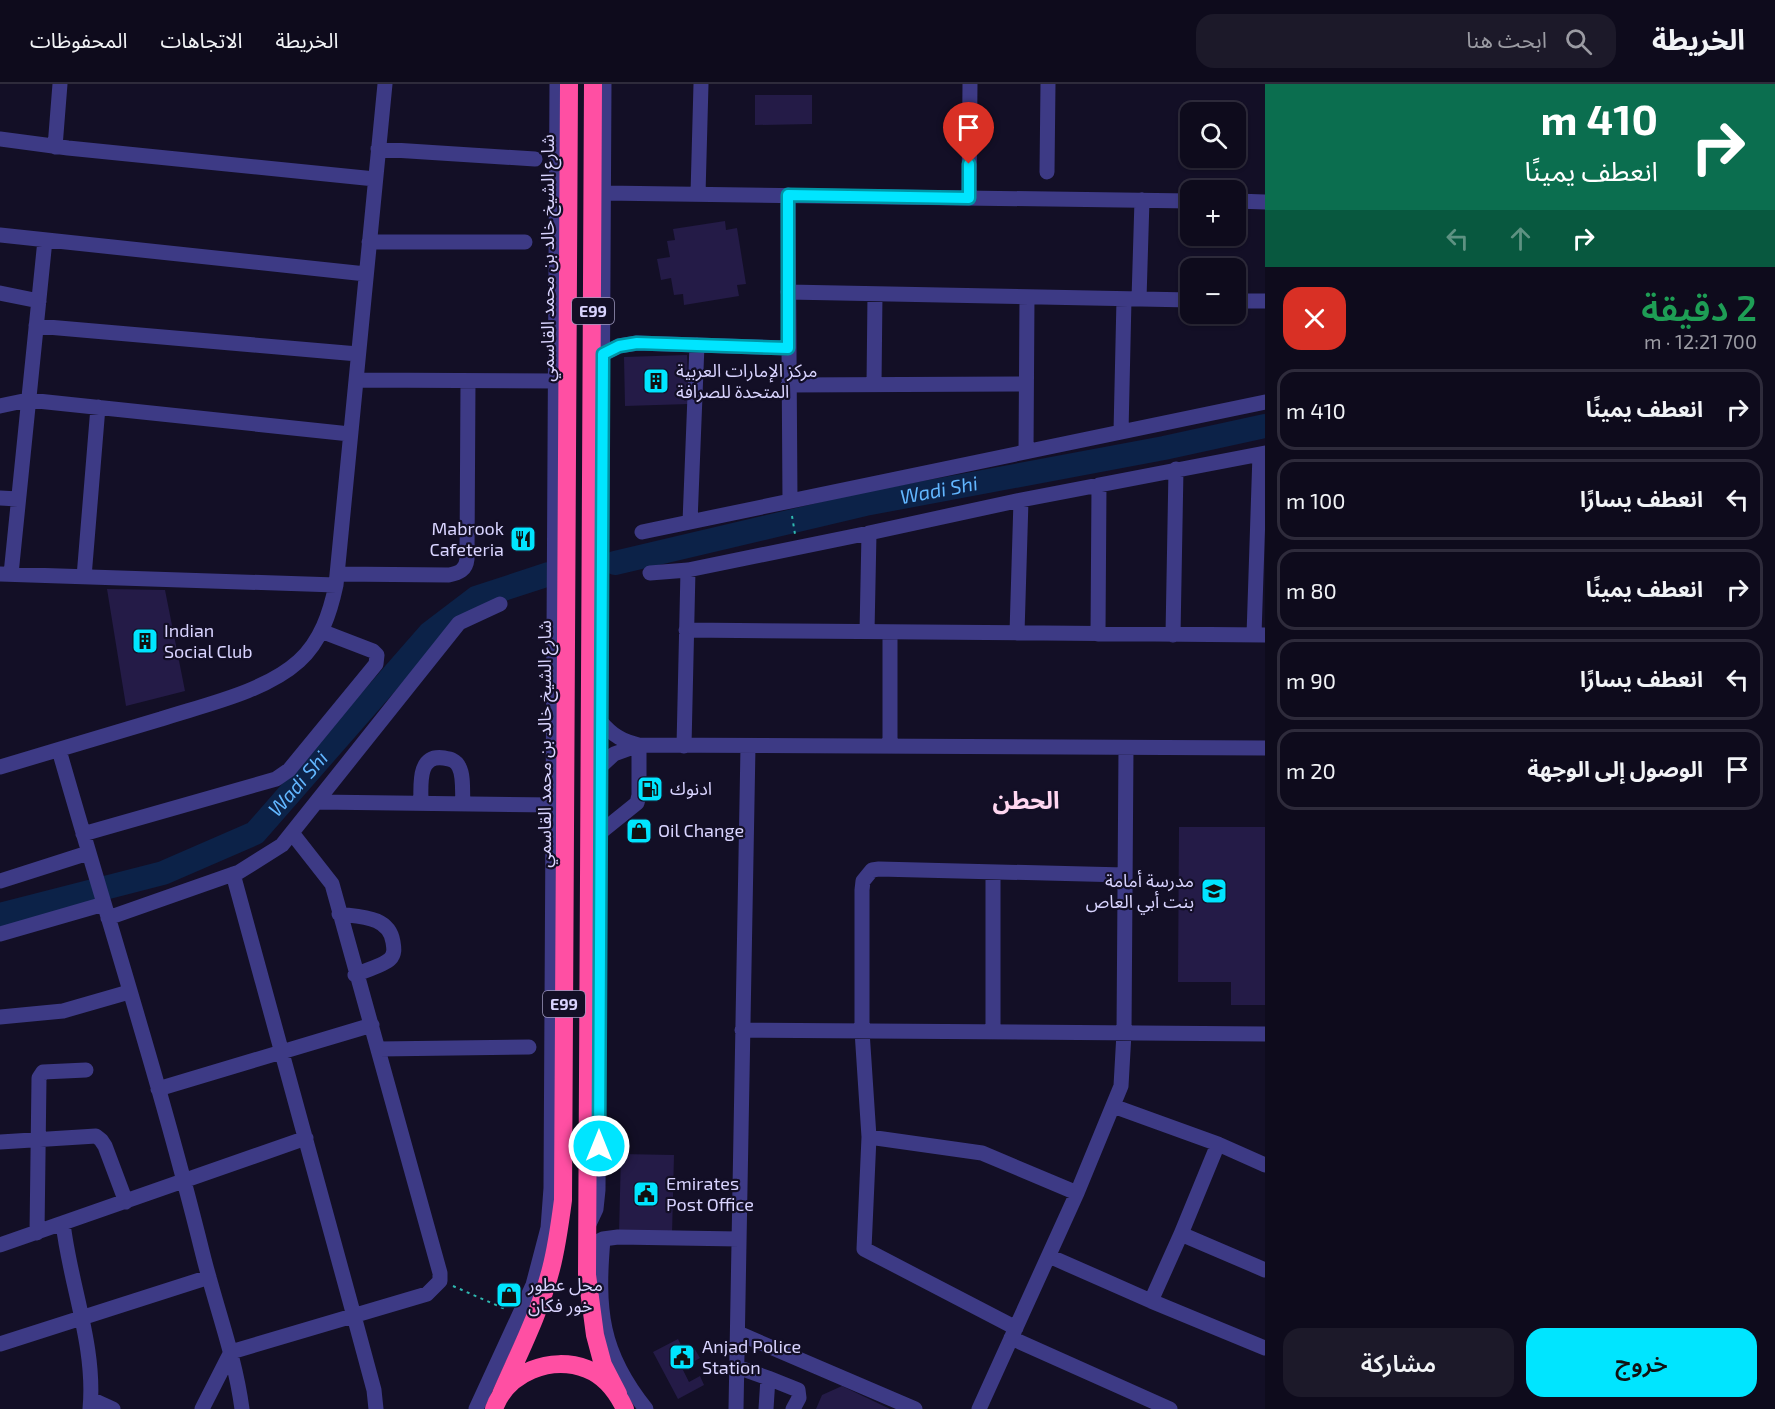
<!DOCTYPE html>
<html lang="ar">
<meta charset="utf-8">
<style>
:root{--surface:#0e0b1c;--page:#1c1929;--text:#f1f3f6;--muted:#9b9ba3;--line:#2e2b3b;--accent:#00e5ff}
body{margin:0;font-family:"Exo 2","Noto Sans Arabic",sans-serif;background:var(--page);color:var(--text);direction:rtl;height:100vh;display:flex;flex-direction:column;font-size:22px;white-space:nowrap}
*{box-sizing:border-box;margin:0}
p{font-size:20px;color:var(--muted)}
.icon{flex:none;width:33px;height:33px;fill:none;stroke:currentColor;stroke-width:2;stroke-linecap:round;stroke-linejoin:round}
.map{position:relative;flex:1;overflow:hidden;direction:ltr}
.panel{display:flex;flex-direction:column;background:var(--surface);width:510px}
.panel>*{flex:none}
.guide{background:#0b6e4f;color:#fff;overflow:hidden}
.buttons{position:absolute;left:1180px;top:18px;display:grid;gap:12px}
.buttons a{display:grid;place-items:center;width:66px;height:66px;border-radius:12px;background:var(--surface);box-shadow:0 2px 4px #0004,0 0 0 2px var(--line);font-size:30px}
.pin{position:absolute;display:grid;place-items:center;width:51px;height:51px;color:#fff;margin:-62px -26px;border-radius:50% 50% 50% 0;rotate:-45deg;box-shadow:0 0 6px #0007}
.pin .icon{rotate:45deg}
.me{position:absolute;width:66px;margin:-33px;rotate:0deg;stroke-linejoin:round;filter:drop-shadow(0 0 4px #0008)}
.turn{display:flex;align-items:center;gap:21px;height:126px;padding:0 18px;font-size:27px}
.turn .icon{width:78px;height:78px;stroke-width:2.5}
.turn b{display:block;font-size:42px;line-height:51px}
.lanes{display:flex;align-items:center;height:57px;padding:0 18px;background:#0003;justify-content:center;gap:30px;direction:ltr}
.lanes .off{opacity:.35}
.round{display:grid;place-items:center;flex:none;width:63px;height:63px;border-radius:18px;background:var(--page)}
.overview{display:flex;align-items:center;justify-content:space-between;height:102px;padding:0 18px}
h1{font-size:36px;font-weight:600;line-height:45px;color:#1e9e55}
.cta{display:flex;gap:12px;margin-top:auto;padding:12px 18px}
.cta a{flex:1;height:69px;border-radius:18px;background:var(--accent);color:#111;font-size:24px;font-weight:600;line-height:69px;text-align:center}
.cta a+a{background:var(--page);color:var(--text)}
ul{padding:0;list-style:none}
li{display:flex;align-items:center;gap:18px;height:81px;margin:0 12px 9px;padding:0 6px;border:3px solid var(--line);border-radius:18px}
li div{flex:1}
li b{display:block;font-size:22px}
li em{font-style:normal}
header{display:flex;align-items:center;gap:36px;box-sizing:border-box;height:84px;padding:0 30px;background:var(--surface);border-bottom:2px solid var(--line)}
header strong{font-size:28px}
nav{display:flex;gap:33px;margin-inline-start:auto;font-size:21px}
.search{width:420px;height:54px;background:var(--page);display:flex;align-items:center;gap:15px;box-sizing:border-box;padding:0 21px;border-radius:18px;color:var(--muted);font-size:22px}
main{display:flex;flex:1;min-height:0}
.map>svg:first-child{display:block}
</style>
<header>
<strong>الخريطة</strong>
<div class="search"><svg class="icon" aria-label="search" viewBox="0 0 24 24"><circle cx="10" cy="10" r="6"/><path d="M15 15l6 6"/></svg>ابحث هنا</div>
<nav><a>الخريطة</a><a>الاتجاهات</a><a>المحفوظات</a></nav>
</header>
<main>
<section class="panel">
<div class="guide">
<div class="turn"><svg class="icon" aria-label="right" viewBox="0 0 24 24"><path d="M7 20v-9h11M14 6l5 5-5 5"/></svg><div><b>410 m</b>انعطف يمينًا</div></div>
<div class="lanes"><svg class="icon off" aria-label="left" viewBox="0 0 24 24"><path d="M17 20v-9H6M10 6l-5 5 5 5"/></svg><svg class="icon off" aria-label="ahead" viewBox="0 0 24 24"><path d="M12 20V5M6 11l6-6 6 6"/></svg><svg class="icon" aria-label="right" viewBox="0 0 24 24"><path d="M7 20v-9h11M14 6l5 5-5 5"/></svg></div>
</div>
<div class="overview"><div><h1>2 دقيقة</h1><p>700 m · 12:21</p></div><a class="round" style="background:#d93025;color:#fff"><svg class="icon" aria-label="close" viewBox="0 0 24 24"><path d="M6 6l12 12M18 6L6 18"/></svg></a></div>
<ul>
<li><svg class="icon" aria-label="right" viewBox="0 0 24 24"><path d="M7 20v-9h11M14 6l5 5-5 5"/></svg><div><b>انعطف يمينًا</b></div><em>410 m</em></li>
<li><svg class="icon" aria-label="left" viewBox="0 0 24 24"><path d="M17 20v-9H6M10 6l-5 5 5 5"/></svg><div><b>انعطف يسارًا</b></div><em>100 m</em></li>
<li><svg class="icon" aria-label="right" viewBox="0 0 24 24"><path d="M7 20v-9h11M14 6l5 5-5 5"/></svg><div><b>انعطف يمينًا</b></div><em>80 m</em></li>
<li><svg class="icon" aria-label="left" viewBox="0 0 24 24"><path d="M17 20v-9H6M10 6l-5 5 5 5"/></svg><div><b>انعطف يسارًا</b></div><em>90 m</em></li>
<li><svg class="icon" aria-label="arrive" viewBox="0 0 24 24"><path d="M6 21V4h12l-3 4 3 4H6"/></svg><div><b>الوصول إلى الوجهة</b></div><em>20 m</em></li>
</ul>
<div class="cta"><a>خروج</a><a>مشاركة</a></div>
</section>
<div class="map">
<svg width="1265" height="1325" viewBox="0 0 1265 1325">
<rect width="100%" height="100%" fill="#130f26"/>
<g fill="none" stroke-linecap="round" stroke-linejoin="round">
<g stroke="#0c2248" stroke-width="24">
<path id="s1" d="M 615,479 L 865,420 L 1164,364 L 1265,342"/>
<path id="s2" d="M 0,831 L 163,789 L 255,749 L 430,549 L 476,514 L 549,490"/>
</g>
</g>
<path fill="#241b47" d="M 755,11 L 812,11 L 812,40 L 755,41 Z
M 725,137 L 726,146 L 737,144 L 746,200 L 737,201 L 739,212 L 684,221 L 683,210 L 674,211 L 671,194 L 661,196 L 657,175 L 670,173 L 667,157 L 675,156 L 673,145 Z
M 687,271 L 689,320 L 625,322 L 624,273 Z
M 107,505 L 165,506 L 185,607 L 126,622 Z
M 1179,743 L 1265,743 L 1265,921 L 1231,921 L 1231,898 L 1178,898 Z
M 621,1070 L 674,1071 L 672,1151 L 619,1149 Z
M 678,1255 L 684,1267 L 693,1262 L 700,1274 L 682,1284 L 689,1298 L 700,1292 L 704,1301 L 678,1315 L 653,1268 Z
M 842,1302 L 890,1325 L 816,1325 L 822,1311 Z"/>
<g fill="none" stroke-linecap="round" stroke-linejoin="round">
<path stroke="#2fb8b0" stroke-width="2" stroke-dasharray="3 4.5" stroke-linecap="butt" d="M 792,432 L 795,450
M 453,1202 L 505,1225"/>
<path stroke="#3d3a85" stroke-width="15" d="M 0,55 L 68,64 L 375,95
M 55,63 L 60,0
M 378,65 L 535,75
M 1047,88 L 1048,0
M 604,109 L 1191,117
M 698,110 L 701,0
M 788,111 L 790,417
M 969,114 L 970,0
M 1236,117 L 1265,118
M 0,151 L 366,190
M 369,158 L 525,158
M 788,208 L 1191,216
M 0,209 L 39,217
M 1139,215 L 1142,116
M 1236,217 L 1265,217
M 36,242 L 358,270
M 603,270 L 619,262 L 637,259 L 788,264
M 356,296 L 556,297
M 788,301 L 1026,300
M 874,301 L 875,210
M 0,322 L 28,316 L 350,350
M 1121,348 L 1124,215
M 1026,368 L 1027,213
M 0,414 L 18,415
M 690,438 L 697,261
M 642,448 L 1265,318
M 650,489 L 688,486 L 869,449 L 1021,416 L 1265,369
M 0,490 L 336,501
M 11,490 L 45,156
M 337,490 L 449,491 C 459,489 466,486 467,475 L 468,297
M 84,493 L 98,323
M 686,546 L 1265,551
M 867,548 L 869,449
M 1017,549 L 1021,416
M 1098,550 L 1099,401
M 1173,551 L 1176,385
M 1254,551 L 1260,370
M 601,638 C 612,651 623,658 639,661 L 1265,664
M 684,662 L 688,486
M 890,662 L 890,548
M 59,666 C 107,834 161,1001 203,1171 C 216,1223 235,1272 242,1325
M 601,682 L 614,670 L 639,661
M 0,683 C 54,667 107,651 161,635 C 204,621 265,608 299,577 C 321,557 330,529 336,501 L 385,0
M 318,718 L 554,721
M 421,719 C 421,702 417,670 444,674 C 450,675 456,676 459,683 C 464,692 462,709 463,720
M 601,748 L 637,719 L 639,711 L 639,661
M 83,750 L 276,695 L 289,686 L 376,580 L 377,571 L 373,567 L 321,547
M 993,788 L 993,948
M 233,790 L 354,1232 L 374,1306 L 376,1325
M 0,797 L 88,769
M 339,830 C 360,833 389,832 393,858 C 394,864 395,870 390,875 C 384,881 364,887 355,891
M 108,834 L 239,788 L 282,761 L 459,539 L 500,520
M 0,850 L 104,820
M 0,933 L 63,927 L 129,908
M 742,946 L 1265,950
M 379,965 L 529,963
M 158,1005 L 372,941
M 1113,1022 L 1218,1060 L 1265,1081
M 869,1053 L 982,1069 L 1077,1109
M 0,1058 L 96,1052 L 101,1056 L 105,1062 L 126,1118
M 63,1139 C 70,1201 96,1262 90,1325
M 589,1140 L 596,1125 L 598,1106 L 604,0
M 37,1149 L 39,994 L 43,988 L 86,986
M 1181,1150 L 1265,1186
M 603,1155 C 597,1225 600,1268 646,1325
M 595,1159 L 603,1155 L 618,1153 L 739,1155
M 0,1161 L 306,1054
M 1049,1172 L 1151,1217 L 1265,1264
M 1151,1217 L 1181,1150 L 1218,1060
M 1016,1244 L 864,1165 L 869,1053 L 862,947 L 862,806 L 863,797 L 872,786 L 879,785 L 1125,791
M 738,1249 L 915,1325
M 1011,1254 L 1170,1325
M 0,1260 L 209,1193
M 737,1283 L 768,1294
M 91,1315 L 113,1325
M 202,1325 L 231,1268 L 427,1210 L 440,1197 L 440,1189 L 332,800 L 292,749
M 476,1325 L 533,1201 L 548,1144 L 551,1104 L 557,0
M 736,1325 L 748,662
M 766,1325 L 768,1294 L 798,1306 L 799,1314 L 793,1325
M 979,1325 L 1077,1109 L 1121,1002 L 1124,949 L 1126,664"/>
<path stroke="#ff4fa3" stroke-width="18" d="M 593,0 L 587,1191 L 595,1251 L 603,1281 L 618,1310
M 501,1310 C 519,1269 540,1228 551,1185 C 557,1162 560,1139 563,1116 L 569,0
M 494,1325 C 507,1288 551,1271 587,1285 C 605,1292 617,1308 625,1325"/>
</g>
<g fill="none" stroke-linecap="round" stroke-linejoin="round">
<g stroke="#0095a6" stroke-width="15">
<path id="route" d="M 599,1062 L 603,270 L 619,262 L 637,259 L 788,264 L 788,111 L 969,114 L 969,80"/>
</g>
<use href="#route" stroke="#00e5ff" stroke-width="10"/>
</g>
<defs>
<g id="building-square" transform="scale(1.35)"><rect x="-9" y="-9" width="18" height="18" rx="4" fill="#00e5ff" stroke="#130f26"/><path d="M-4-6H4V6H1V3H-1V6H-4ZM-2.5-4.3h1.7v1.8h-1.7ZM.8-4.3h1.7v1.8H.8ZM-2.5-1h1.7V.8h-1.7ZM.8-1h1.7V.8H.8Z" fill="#111"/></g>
<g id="restaurant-square" transform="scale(1.35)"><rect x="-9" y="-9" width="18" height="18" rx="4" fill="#00e5ff" stroke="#130f26"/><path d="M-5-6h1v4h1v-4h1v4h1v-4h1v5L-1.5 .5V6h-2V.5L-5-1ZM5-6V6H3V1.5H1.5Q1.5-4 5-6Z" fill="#111"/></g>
<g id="fuel-square" transform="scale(1.35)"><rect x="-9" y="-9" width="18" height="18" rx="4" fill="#00e5ff" stroke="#130f26"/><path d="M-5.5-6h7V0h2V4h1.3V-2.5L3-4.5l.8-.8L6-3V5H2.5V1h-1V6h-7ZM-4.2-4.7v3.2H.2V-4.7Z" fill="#111"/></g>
<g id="shop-square" transform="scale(1.35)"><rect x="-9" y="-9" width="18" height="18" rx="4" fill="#00e5ff" stroke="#130f26"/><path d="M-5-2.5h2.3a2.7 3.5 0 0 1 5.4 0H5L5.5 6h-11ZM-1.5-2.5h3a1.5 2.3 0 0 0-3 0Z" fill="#111"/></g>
<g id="school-square" transform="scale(1.35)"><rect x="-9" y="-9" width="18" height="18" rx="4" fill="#00e5ff" stroke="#130f26"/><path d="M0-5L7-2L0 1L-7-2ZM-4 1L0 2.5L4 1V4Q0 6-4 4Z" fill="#111"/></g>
<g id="civic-square" transform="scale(1.35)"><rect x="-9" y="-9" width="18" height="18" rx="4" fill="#00e5ff" stroke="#130f26"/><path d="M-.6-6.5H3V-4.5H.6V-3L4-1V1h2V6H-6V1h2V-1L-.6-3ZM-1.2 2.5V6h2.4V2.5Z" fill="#111"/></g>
</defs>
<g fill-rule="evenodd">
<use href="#building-square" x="656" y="297"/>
<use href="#restaurant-square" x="523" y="455"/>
<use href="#building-square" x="145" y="557"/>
<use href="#fuel-square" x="650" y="705"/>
<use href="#shop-square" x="639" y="747"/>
<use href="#school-square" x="1214" y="807"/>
<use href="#civic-square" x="646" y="1110"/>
<use href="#shop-square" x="509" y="1211"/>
<use href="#civic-square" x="682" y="1273"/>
</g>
<g text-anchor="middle" stroke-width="4.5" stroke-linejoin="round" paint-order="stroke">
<g fill="#130f26" stroke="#9e99be" stroke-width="1.5">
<rect x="572" y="214" width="42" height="26" rx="4.5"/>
<rect x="543" y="907" width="42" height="26" rx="4.5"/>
</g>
<g font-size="16" font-weight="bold" fill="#d9d4ff">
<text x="593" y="233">E99</text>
<text x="564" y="926">E99</text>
</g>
<g font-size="18" fill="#d9d4ff" stroke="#130f26">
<text transform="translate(548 174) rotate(-90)" y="6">شارع الشيخ خالد بن محمد القاسمي</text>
<text transform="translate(545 660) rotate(-90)" y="6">شارع الشيخ خالد بن محمد القاسمي</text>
</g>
<g font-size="18" fill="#d9d4ff" stroke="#130f26" text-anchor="start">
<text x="676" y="293">مركز الإمارات العربية<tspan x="676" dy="21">المتحدة للصرافة</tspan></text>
<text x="504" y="451" text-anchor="end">Mabrook<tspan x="504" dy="21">Cafeteria</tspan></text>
<text x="164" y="553">Indian<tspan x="164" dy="21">Social Club</tspan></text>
<text x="670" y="711">ادنوك</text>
<text x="658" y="753">Oil Change</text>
<text x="1194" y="803" text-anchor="end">مدرسة أمامة<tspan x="1194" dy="21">بنت أبي العاص</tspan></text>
<text x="666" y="1106">Emirates<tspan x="666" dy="21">Post Office</tspan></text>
<text x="528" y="1207">محل عطور<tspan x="528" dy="21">خور فكان</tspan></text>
<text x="702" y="1269">Anjad Police<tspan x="702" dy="21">Station</tspan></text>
</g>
<g font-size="20" font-style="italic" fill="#62b6ff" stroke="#130f26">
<text dy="7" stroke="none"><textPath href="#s1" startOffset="332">Wadi Shi</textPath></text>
<text dy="7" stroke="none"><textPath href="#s2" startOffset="334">Wadi Shi</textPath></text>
</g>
<g font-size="24" font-weight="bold" fill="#ffd6f0" stroke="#130f26">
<text x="1026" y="725">الحطن</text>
</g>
</g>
</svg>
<div class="buttons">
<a><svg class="icon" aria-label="search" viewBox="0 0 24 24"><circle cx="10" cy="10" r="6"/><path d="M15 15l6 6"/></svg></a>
<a>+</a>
<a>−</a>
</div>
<div class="pin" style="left:969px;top:80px;background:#d93025"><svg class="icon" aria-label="arrive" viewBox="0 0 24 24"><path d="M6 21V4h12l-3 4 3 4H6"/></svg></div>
<svg class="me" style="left:599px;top:1062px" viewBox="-20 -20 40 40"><circle r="17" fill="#00e5ff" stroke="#fff" stroke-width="3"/><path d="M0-11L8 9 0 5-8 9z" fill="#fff"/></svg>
</div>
</main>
